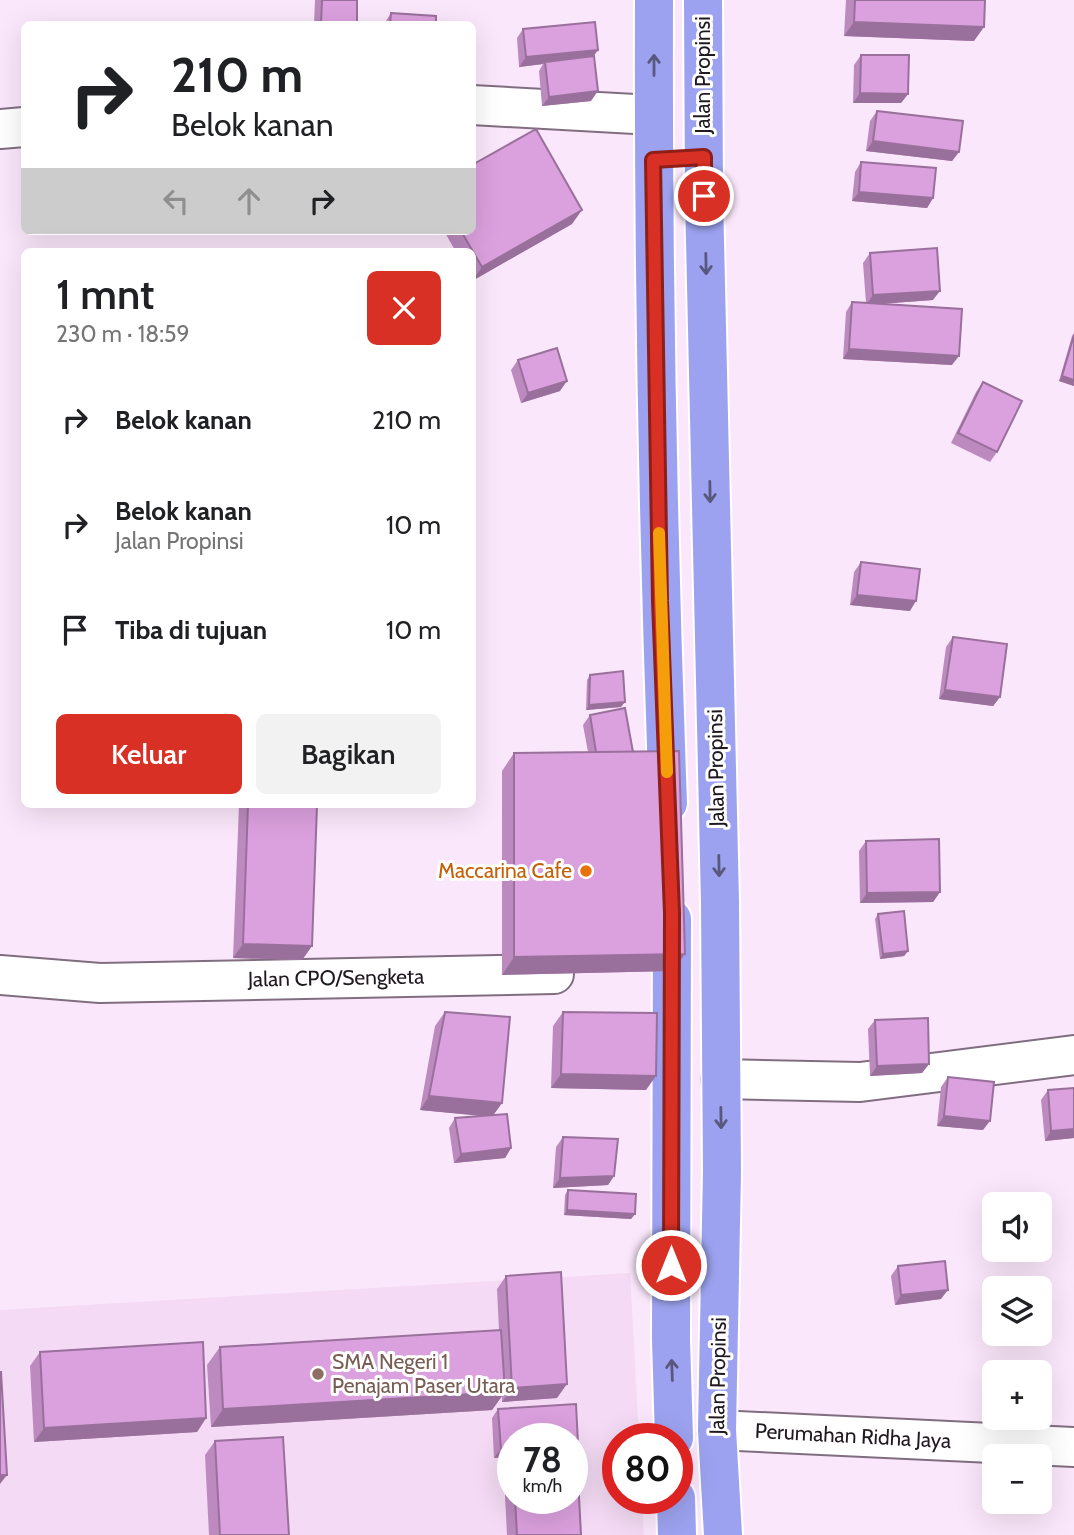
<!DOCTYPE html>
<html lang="id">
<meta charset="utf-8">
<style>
:root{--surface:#fff;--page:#f2f2f2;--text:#202124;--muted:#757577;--accent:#d93025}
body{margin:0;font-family:Cabin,sans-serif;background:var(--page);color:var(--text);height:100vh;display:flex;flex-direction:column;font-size:26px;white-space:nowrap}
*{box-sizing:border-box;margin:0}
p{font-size:23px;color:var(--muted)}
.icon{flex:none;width:38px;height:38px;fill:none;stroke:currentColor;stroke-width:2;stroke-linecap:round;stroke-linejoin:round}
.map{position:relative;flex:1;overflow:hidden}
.sheet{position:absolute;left:21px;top:248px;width:455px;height:560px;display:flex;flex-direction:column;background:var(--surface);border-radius:10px;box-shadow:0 7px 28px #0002}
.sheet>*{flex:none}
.hud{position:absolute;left:21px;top:21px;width:455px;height:214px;border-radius:10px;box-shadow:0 7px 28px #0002;background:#fff;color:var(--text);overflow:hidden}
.fabs{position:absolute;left:982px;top:1192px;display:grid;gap:14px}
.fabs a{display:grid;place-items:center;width:70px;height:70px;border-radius:10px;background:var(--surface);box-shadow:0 7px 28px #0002;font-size:35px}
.speed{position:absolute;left:497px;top:1423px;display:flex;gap:14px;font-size:35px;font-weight:700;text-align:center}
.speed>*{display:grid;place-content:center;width:91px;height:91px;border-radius:50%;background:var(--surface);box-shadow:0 7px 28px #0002;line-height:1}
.speed small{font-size:18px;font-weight:400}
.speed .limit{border:10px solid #d22;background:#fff;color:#111}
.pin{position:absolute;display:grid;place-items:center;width:60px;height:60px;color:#fff;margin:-30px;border:4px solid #fff;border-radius:50%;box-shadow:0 2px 7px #0007}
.me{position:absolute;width:77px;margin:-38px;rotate:0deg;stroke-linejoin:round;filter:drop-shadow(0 0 5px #0008)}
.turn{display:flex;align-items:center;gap:24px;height:147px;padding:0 35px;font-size:32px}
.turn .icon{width:91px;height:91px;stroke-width:2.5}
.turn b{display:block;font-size:49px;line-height:60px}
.lanes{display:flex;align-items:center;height:66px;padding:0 35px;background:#0003;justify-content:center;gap:35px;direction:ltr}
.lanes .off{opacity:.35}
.round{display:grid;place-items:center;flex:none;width:74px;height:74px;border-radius:10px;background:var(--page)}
.headline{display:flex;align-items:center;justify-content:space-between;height:119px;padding:0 35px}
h1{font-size:42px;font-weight:600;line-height:52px}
.button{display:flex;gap:14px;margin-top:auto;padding:14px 35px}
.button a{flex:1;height:80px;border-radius:10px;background:var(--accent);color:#fff;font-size:28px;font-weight:600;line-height:80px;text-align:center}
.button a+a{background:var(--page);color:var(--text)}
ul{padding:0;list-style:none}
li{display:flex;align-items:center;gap:21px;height:105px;padding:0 35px}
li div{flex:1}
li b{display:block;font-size:26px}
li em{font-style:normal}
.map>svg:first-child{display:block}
</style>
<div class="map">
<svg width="1074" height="1535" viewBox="0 0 1074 1535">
<rect width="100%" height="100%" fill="#fbe7fb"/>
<path fill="#f4daf4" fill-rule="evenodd" d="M 630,1273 L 639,1438 L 618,1438 L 618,1498 L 642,1498 L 644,1535 L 0,1535 L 0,1310 ZM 513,1438 L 572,1438 L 572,1498 L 513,1498 Z"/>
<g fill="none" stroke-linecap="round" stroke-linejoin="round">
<g stroke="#806e80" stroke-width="42">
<path id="street" d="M 472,105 L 653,115
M 0,129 L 24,127
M 0,975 L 100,983 L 554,974
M 721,1079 L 860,1082 L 1074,1055
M 717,1430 L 1074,1447"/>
</g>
<g stroke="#fff" stroke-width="42">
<path id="highway" d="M 654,0 C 653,268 658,535 668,803
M 703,0 L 704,196 L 720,902 L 722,1171 L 717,1430 L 723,1535
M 672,919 L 671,1340 L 674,1438
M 676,1498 L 677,1535"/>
</g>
<use href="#street" stroke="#fff" stroke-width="38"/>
<use href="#highway" stroke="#9ca2ef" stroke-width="38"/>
</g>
<path fill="#bc8abf" d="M 315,0 L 357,0 L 357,24 L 314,24 Z
M 846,0 L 985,0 L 974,41 L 844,36 Z
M 391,13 L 436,24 L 384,24 Z
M 523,29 L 598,50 L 593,56 L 591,101 L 542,106 L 539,71 L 543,64 L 519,67 L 517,38 Z
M 861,55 L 908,94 L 901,103 L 853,103 L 854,65 Z
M 877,111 L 959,152 L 952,161 L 866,151 L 870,121 Z
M 861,162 L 933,198 L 927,208 L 852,201 L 855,172 Z
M 572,224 L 472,281 L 472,252 L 456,252 L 444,231 L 472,231 Z
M 870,253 L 933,300 L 878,304 L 952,365 L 843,359 L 846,312 L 852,302 L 866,303 L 863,263 Z
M 1074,333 L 1074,386 L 1059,381 L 1072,336 Z
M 518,360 L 560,391 L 521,403 L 511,370 Z
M 983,382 L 997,452 L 990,462 L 951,443 L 976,392 Z
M 861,562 L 910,611 L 850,605 L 854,572 Z
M 953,637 L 1000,697 L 993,706 L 939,699 L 946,647 Z
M 590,675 L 621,707 L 586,710 L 587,680 Z
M 590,715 L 633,752 L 685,954 L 672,971 L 502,975 L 502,771 L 514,753 L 588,752 L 583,725 Z
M 239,805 L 317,805 L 312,946 L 302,960 L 233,958 Z
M 866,841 L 940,892 L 933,902 L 860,903 L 859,851 Z
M 878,914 L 908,951 L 904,956 L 880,959 L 875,919 Z
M 445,1012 L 502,1103 L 493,1115 L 511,1148 L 505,1158 L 454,1163 L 449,1128 L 455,1118 L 485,1116 L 420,1110 L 435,1026 Z
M 563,1012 L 646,1090 L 551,1088 L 553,1026 Z
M 875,1020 L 929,1064 L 922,1073 L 870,1076 L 868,1029 Z
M 948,1077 L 983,1130 L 937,1126 L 941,1087 Z
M 1074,1088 L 1074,1138 L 1045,1141 L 1041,1100 L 1048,1090 Z
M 563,1137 L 614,1176 L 608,1185 L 553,1188 L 556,1147 Z
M 568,1190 L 635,1214 L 631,1219 L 564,1215 L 565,1195 Z
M 898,1266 L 941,1299 L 895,1305 L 891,1276 Z
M 506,1276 L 557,1398 L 502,1402 L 502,1396 L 492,1410 L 211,1427 L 207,1365 L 220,1347 L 499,1330 L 497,1289 Z
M 40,1352 L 206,1418 L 197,1432 L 34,1442 L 30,1366 Z
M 576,1404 L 494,1458 L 492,1418 L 498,1409 Z
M 215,1441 L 289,1535 L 209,1535 L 205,1455 Z
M 513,1463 L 513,1498 L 572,1498 L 581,1535 L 507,1535 L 504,1476 Z"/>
<path fill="#99709b" d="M 854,22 L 984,27 L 974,41 L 844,36 Z
M 598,50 L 591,60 L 545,62 L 543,64 L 519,67 L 526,57 Z
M 598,91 L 591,101 L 542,106 L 549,97 Z
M 860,93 L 908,94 L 901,103 L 853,103 Z
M 873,141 L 959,152 L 952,161 L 866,151 Z
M 859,192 L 933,198 L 927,208 L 852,201 Z
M 582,210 L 572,224 L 472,281 L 482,267 Z
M 940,291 L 933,300 L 866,305 L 873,295 Z
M 849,349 L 959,356 L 952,365 L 843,359 Z
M 1062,376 L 1074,380 L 1074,386 L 1059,381 Z
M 567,381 L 560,391 L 521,403 L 528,393 Z
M 857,595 L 916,601 L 910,611 L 850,605 Z
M 945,690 L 1000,697 L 993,706 L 939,699 Z
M 625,702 L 621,707 L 586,710 L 589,705 Z
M 940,892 L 933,902 L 860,903 L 867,893 Z
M 243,944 L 312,946 L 302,960 L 233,958 Z
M 908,951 L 904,956 L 880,959 L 883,954 Z
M 685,954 L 672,971 L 502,975 L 514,957 Z
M 929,1064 L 922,1073 L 870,1076 L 877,1066 Z
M 561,1074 L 656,1076 L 646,1090 L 551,1088 Z
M 429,1096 L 502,1103 L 492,1117 L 420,1110 Z
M 944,1116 L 990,1121 L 983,1130 L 937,1126 Z
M 1074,1129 L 1074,1138 L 1045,1141 L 1051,1131 Z
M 511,1148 L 505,1158 L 454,1163 L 461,1154 Z
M 614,1176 L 608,1185 L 553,1188 L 560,1178 Z
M 567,1210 L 635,1214 L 631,1219 L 564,1215 Z
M 948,1290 L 941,1299 L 895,1305 L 901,1295 Z
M 567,1384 L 557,1398 L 502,1402 L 512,1388 Z
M 505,1392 L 492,1410 L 211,1427 L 223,1409 Z
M 206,1418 L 197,1432 L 34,1442 L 44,1428 Z
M 572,1444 L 578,1444 L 572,1453 Z
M 513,1448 L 513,1457 L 494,1458 L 501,1449 Z
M 0,1475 L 7,1475 L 0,1484 Z"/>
<path fill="#dba0de" stroke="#99709b" stroke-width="2" d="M 322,0 L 357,0 L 357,24 L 321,24 Z
M 855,0 L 985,0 L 984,27 L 854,22 Z
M 391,13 L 436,16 L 436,24 L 390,24 Z
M 595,22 L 598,50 L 526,57 L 523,29 Z
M 861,55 L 909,55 L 908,94 L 860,93 Z
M 594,56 L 598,91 L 549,97 L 545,62 Z
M 877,111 L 963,121 L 959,152 L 873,141 Z
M 536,129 L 582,210 L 482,267 L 461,231 L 472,231 L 472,165 Z
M 861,162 L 936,168 L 933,198 L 859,192 Z
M 937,248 L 940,291 L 873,295 L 870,253 Z
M 852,302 L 962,309 L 959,356 L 849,349 Z
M 1074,335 L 1074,380 L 1062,376 Z
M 557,348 L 567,381 L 528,393 L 518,360 Z
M 983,382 L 1022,401 L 997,452 L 958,433 Z
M 861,562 L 920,569 L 916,601 L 857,595 Z
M 953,637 L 1007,644 L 1000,697 L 945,690 Z
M 623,671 L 625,702 L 589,705 L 590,675 Z
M 625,708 L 633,752 L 596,752 L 590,715 Z
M 679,751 L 685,954 L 514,957 L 514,753 Z
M 248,805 L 317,805 L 312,946 L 243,944 Z
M 939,839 L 940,892 L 867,893 L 866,841 Z
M 904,911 L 908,951 L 883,954 L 878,914 Z
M 445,1012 L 510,1017 L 502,1103 L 429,1096 Z
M 563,1012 L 657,1013 L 656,1076 L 561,1074 Z
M 928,1018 L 929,1064 L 877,1066 L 875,1020 Z
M 948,1077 L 994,1082 L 990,1121 L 944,1116 Z
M 1074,1088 L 1074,1129 L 1051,1131 L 1048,1090 Z
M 507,1114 L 511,1148 L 461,1154 L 455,1118 Z
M 563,1137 L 618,1139 L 614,1176 L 560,1178 Z
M 568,1190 L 636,1194 L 635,1214 L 567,1210 Z
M 945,1261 L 948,1290 L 901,1295 L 898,1266 Z
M 561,1272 L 567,1384 L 512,1388 L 506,1276 Z
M 501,1330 L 505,1392 L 223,1409 L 220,1347 Z
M 203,1342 L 206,1418 L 44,1428 L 40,1352 Z
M 0,1372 L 1,1372 L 7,1475 L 0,1475 Z
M 576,1404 L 578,1444 L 572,1444 L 572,1438 L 513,1438 L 513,1448 L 501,1449 L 498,1409 Z
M 283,1437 L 289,1535 L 220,1535 L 215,1441 Z
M 572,1458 L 577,1458 L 581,1535 L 517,1535 L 515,1498 L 572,1498 Z"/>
<defs><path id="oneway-shaft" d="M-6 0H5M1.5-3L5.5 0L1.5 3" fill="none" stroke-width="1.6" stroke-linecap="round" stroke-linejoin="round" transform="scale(1.75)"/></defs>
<g stroke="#58577d">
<use href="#oneway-shaft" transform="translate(654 65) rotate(-90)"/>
<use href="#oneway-shaft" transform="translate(706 264) rotate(89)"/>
<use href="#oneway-shaft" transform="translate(710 492) rotate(89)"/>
<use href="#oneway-shaft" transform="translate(719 866) rotate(89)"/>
<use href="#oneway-shaft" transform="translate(721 1118) rotate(89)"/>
<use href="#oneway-shaft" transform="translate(672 1370) rotate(-92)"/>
</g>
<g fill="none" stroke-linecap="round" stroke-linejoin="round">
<g stroke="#8d1f18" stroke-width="18">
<path id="route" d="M 671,1265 L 672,913 L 660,601 L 653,160 L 704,157 L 704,196"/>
</g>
<use href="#route" stroke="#d93025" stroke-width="12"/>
<path stroke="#f59e0b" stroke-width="12" d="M 659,533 L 667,772"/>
</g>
<circle fill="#e8710a" stroke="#fff" stroke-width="2.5" cx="586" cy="871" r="7"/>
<circle fill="#8d6e63" stroke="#fff" stroke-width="2.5" cx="318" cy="1374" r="7"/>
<g text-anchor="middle" stroke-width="6" stroke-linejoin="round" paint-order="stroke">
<g font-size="21" fill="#201920" stroke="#fff">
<text transform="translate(703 75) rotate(-90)" y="7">Jalan Propinsi</text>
<text transform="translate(716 768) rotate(-91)" y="7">Jalan Propinsi</text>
<text transform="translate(336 978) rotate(-1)" y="7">Jalan CPO/Sengketa</text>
<text transform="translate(718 1376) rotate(-89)" y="7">Jalan Propinsi</text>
<text transform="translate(853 1436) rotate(3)" y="7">Perumahan Ridha Jaya</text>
</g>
<g font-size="21" fill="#c56008" stroke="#fff" text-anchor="end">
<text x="572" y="878">Maccarina Cafe</text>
</g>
<g font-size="21" fill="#785e54" stroke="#fff" text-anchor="start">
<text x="332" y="1369">SMA Negeri 1<tspan x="332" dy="24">Penajam Paser Utara</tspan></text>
</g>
</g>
</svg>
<div class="fabs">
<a><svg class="icon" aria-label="sound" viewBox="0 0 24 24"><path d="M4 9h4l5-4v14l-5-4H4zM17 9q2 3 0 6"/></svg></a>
<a><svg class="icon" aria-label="layers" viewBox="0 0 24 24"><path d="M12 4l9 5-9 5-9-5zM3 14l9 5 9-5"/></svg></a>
<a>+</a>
<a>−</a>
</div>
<div class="speed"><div>78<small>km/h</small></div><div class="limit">80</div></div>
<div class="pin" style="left:704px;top:196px;background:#d93025"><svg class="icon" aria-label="arrive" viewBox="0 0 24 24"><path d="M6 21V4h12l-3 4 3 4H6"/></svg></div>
<svg class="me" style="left:671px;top:1265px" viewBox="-20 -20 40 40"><circle r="17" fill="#d93025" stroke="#fff" stroke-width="3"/><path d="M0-11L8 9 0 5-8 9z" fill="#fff"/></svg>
<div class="hud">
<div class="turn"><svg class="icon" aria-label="right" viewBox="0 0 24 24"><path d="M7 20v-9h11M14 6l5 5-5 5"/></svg><div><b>210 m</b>Belok kanan</div></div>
<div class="lanes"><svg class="icon off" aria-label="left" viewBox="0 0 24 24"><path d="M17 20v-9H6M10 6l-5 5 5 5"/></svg><svg class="icon off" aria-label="ahead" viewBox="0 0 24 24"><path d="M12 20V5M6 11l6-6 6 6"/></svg><svg class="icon" aria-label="right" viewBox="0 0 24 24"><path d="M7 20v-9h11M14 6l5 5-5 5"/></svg></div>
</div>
<section class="sheet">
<div class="headline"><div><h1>1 mnt</h1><p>230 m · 18:59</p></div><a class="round" style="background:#d93025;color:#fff"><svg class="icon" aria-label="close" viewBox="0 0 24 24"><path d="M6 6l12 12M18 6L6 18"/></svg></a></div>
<ul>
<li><svg class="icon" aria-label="right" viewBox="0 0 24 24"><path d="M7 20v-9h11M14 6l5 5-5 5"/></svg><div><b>Belok kanan</b></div><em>210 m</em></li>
<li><svg class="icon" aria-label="right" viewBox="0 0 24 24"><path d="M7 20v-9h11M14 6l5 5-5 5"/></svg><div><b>Belok kanan</b><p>Jalan Propinsi</p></div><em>10 m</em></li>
<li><svg class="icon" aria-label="arrive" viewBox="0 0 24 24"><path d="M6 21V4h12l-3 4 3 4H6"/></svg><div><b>Tiba di tujuan</b></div><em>10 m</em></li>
</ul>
<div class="button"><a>Keluar</a><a>Bagikan</a></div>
</section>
</div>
